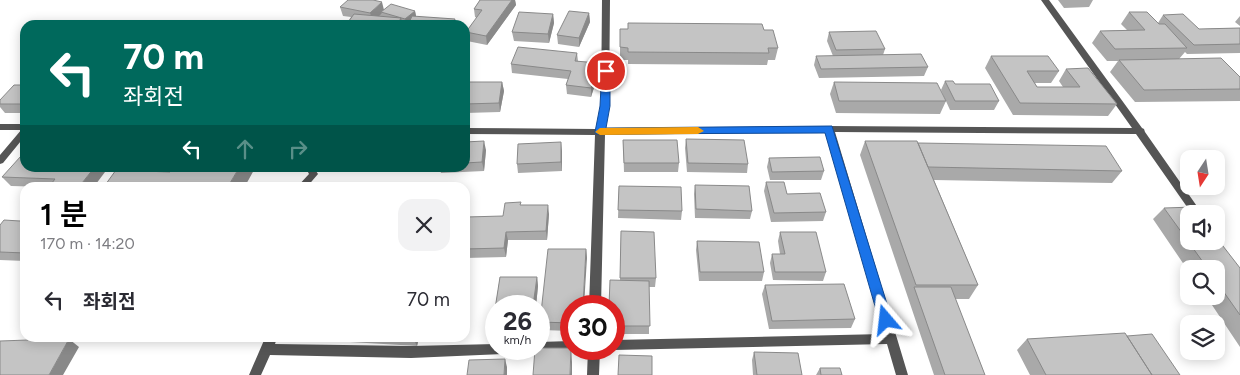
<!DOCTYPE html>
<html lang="ko">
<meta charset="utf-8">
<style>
:root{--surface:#fff;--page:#f2f2f3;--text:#2b2b33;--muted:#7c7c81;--accent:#000}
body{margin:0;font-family:Figtree,"Noto Sans KR",sans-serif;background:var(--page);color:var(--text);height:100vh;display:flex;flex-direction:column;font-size:19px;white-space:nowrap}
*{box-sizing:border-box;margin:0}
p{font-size:16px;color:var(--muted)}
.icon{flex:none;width:28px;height:28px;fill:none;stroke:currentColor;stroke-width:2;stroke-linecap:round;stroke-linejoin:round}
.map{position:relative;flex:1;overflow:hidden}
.panel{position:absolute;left:20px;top:182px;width:450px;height:160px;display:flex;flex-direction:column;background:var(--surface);border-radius:15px;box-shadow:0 2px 12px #0003}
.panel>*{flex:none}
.top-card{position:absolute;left:20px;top:20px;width:450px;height:152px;border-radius:15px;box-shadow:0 2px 12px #0003;background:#00695c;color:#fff;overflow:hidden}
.needle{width:32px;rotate:192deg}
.fabs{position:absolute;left:1180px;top:150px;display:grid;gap:10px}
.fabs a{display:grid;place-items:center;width:45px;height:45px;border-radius:10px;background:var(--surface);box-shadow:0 2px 12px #0003;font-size:25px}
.speed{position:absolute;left:485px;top:295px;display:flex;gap:10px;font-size:25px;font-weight:700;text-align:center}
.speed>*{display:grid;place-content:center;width:65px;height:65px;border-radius:50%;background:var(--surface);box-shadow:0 2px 12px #0003;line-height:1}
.speed small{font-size:12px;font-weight:400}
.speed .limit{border:8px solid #d22;background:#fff;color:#111}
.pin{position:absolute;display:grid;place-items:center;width:42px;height:42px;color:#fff;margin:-21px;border:2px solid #fff;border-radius:50%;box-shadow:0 1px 5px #0007}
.me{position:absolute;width:55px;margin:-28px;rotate:343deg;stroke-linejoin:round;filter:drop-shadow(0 0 4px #0008)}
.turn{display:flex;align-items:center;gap:18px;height:105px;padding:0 20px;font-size:22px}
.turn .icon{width:65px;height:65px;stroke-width:2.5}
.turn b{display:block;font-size:35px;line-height:42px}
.lanes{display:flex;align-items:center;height:48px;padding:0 20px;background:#0003;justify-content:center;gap:25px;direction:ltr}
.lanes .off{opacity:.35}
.round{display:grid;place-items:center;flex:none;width:52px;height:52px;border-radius:15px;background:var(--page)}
.overview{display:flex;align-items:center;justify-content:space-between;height:85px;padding:0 20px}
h1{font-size:30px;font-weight:600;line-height:38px;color:var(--accent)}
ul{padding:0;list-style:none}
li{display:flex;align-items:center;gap:15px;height:65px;padding:0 20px}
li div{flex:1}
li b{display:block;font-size:19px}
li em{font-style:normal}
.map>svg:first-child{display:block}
</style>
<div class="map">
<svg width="1240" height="375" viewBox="0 0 1240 375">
<rect width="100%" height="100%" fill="#fff"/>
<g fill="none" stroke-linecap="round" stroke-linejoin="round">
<path fill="#555" fill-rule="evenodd" d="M 25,128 L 25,136 L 3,163 L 0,164 L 0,155 L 22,129 Z
M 306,168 L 314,168 L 318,174 L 306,188 L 296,188 L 309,174 Z"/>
<path fill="#555" fill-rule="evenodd" d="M 602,0 L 610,0 L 609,106 L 605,129 L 829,126 L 1132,128 L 1041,0 L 1049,0 L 1142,128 L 1144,129 L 1145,132 L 1201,212 L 1200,214 L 1192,214 L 1136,134 L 835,132 L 908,375 L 896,375 L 887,344 L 614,350 L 610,349 L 614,349 L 614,340 L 884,334 L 825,132 L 605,135 L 601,306 L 589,306 L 595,135 L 465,134 L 465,128 L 596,129 L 601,106 Z
M 0,124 L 25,124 L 25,130 L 0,130 Z
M 265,338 L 277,338 L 275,344 L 411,346 L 496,344 L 496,349 L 509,349 L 507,353 L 503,354 L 411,358 L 270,355 L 261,375 L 249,375 Z
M 571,341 L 571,349 L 576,349 C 568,354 541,355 534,349 L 539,349 L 539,342 Z
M 588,349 L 600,349 L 599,375 L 587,375 Z"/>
</g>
<path fill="#a9a9a9" d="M 480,0 L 515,0 L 516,5 L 487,45 L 467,41 L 466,32 L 477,18 L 475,17 L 474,9 Z
M 1058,0 L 1093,0 L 1089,7 L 1064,8 Z
M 340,7 L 415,11 L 416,16 L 416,17 L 455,19 L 456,25 L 408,25 L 409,22 L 407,24 L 402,23 L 403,25 L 346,25 L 351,17 L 343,16 Z
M 1129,12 L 1158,23 L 1163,15 L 1199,29 L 1240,28 L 1240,53 L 1187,54 L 1185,52 L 1179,59 L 1240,77 L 1240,101 L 1135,102 L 1110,72 L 1118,61 L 1107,61 L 1092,43 L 1100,31 L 1127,30 L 1121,24 Z
M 589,13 L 590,22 L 579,47 L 558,44 L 557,35 Z
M 553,14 L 554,23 L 549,43 L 514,41 L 512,32 Z
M 1240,16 L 1240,26 L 1235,22 Z
M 620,29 L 764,30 L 778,48 L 775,60 L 768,60 L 767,65 L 628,64 L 628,60 L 620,60 Z
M 829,32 L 885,49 L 883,55 L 928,67 L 924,76 L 819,78 L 814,65 L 816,56 L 833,56 L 827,41 Z
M 577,53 L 578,61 L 599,72 L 591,97 L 567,94 L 566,85 L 568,79 L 512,73 L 511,64 Z
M 991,56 L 1059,71 L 1051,83 L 1035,83 L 1037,87 L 1063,87 L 1059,81 L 1066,69 L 1117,104 L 1108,116 L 1013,115 L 985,68 Z
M 945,81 L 955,84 L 999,101 L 994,110 L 950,110 L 941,90 Z
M 465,82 L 502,82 L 504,91 L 500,112 L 465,113 Z
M 834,82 L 946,101 L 940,114 L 836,113 L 830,94 Z
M 25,85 L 25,113 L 5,113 L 0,107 L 0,100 Z
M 686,139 L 748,164 L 747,173 L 687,172 L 685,148 Z
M 623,140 L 679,163 L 678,172 L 624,172 Z
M 865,141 L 1122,171 L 1112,183 L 934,180 L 978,285 L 969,299 L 955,299 L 985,375 L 934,375 L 860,155 Z
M 465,142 L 486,150 L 484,171 L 441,173 L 439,168 L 465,168 Z
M 562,151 L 562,171 L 518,173 L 517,164 Z
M 769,158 L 824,171 L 821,180 L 770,180 L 767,167 Z
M 108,168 L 48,187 L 11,186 L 2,177 Z
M 766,182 L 787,194 L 826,212 L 823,221 L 771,222 L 764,191 Z
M 695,185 L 752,211 L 750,219 L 695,218 L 694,194 Z
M 619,186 L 682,211 L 681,220 L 618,218 Z
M 521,205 L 549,214 L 547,240 L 508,240 L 506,257 L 465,258 L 465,223 L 503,216 Z
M 1164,208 L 1240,268 L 1240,347 L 1206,296 L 1216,296 L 1216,269 L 1189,269 L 1189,272 L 1153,219 Z
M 25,215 L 25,261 L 0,260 L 0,225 L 20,221 Z
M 621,231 L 656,278 L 655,287 L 649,287 L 649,334 L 614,334 L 614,306 L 620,281 Z
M 780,232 L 826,272 L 823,281 L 773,280 L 770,263 L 772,254 L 780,254 L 778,241 Z
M 697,241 L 764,272 L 762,281 L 699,281 L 696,250 Z
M 586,249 L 587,258 L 571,306 L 571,331 L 542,330 L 540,322 Z
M 500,277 L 537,277 L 538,286 L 536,306 L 496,306 L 496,336 L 494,336 L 492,328 Z
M 765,285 L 855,319 L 851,328 L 769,329 L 762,294 Z
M 1127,336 L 1180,375 L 1030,375 L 1017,350 L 1027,339 Z
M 347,338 L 419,338 L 417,346 L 350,342 Z
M 754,352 L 802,375 L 753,375 L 752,360 Z
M 820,368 L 842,375 L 816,375 Z"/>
<path fill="#898989" d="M 512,0 L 515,0 L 516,5 L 487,45 L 486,36 Z
M 382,2 L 384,10 L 381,12 L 382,13 L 373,22 L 370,13 Z
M 415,11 L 416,16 L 407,24 L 405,19 Z
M 589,13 L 590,22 L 579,47 L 579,38 Z
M 553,14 L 554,23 L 549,43 L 548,34 Z
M 401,18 L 403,25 L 397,25 Z
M 455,19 L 456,25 L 452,25 Z
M 598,63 L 599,72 L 591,97 L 591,88 Z
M 502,82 L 504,91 L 500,112 L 499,103 Z
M 484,141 L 486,150 L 484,171 L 482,162 Z
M 561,142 L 562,151 L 562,171 L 561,162 Z
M 94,168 L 108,168 L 93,188 L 78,188 Z
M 239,168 L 253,168 L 254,170 L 244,188 L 227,188 Z
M 548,205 L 549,214 L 547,240 L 546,231 Z
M 506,232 L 508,240 L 506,257 L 504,248 Z
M 586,249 L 587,258 L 584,306 L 583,306 Z
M 537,277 L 538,286 L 536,306 L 533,306 Z
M 52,338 L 62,338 L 65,340 L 50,340 Z
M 413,338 L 419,338 L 417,346 Z
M 69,339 L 79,347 L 63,375 L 49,375 Z
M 572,349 L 572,375 L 570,375 Z
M 505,359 L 507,367 L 507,375 L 504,375 Z"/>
<path fill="#c4c4c4" stroke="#898989" d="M 348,0 L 373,0 L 382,2 L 370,13 L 340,7 Z
M 480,0 L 512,0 L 486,36 L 466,32 L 482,10 L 474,9 Z
M 391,4 L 415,11 L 405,19 L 381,12 Z
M 569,11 L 589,13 L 579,38 L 557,35 Z
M 519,12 L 553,14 L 548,34 L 512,32 Z
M 1129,12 L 1147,12 L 1159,24 L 1165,24 L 1187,48 L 1115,49 L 1100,31 L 1145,30 Z
M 354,14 L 401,18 L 397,25 L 346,25 Z
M 1183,14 L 1199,29 L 1240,28 L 1240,44 L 1194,45 L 1163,15 Z
M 412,16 L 455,19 L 452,25 L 408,25 Z
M 628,23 L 762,24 L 764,30 L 773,30 L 778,48 L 768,48 L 769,53 L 628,52 L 628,48 L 620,47 L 620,29 L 628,29 Z
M 876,31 L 885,49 L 836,50 L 829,32 Z
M 518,47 L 577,53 L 575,61 L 598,63 L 591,88 L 566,85 L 571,71 L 511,64 Z
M 921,54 L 928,67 L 821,69 L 816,56 Z
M 991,56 L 1048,56 L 1059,71 L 1027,71 L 1037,87 L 1080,87 L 1066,69 L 1088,68 L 1117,104 L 1020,103 Z
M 1221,58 L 1240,77 L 1240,89 L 1144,90 L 1119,60 Z
M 945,81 L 953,81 L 955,84 L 990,84 L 999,101 L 955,101 Z
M 465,82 L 502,82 L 499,103 L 465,104 Z
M 834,82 L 937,83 L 946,101 L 839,101 Z
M 14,85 L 25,85 L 25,104 L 0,104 L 0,100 Z
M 686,139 L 744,140 L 748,164 L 688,163 Z
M 623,140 L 677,140 L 679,163 L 624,163 Z
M 484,141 L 482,162 L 465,163 L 465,142 Z
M 865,141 L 917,141 L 978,285 L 916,285 Z
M 561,142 L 561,162 L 517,164 L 518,144 Z
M 918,143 L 1106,146 L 1122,171 L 928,167 Z
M 21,156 L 25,156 L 25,168 L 94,168 L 78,188 L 48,188 L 55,179 L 2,177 Z
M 820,157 L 824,171 L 772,172 L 769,158 Z
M 172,168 L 239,168 L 227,188 L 103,188 L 116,170 L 170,172 Z
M 766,182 L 784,182 L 787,194 L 820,193 L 826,212 L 774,213 Z
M 695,185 L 749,186 L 752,211 L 696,209 Z
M 619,186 L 681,187 L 682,211 L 618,210 Z
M 521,202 L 520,205 L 548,205 L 546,231 L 506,232 L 504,248 L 465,249 L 465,223 L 466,217 L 503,216 L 505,203 Z
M 1194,207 L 1199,214 L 1189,214 L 1189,241 L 1216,241 L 1216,237 L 1240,268 L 1240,315 L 1216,281 L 1216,269 L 1208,269 L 1164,208 Z
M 25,215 L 25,253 L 0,252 L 0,225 L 4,220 L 20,221 Z
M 621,231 L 654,232 L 656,278 L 620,278 Z
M 780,232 L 816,232 L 826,272 L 775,272 L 772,254 L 785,254 Z
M 697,241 L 759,242 L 764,272 L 700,272 Z
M 548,249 L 586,249 L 583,306 L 571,306 L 571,323 L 540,322 Z
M 500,277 L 537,277 L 533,306 L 496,306 L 496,328 L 492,328 Z
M 610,280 L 649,281 L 650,326 L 614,326 L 614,306 L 609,306 Z
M 844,284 L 855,319 L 772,321 L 765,285 Z
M 914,287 L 951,287 L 985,375 L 945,375 Z
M 1125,333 L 1152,375 L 1046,375 L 1027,339 Z
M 1152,334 L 1180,375 L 1152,375 L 1127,336 Z
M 29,338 L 52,338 L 50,340 L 69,339 L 49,375 L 0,375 L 0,341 L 28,340 Z
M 539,348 L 571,348 L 570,375 L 533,375 L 535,349 Z
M 754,352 L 798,353 L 802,375 L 757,375 Z
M 619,355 L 652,356 L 652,375 L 618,375 Z
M 505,359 L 504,375 L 467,375 L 469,360 Z
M 820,368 L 840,368 L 842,375 L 821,375 Z"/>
<path fill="#1a73e8" stroke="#114b97" d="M 602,68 L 609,68 L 610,71 L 610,106 L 606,128 L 832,126 L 892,320 L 890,324 L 886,326 L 881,324 L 879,320 L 825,133 L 596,134 L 595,132 L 600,106 Z"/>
<path fill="#f59e0b" d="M 698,127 L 704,131 L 698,134 L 600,135 L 595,132 L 600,128 Z"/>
</svg>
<div class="fabs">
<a><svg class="needle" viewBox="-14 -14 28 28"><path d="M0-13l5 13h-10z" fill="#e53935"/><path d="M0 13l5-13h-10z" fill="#7c7c81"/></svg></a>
<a><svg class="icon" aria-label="sound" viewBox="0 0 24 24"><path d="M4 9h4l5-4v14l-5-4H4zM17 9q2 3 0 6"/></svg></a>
<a><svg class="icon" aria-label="search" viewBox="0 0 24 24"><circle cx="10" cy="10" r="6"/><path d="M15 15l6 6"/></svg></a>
<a><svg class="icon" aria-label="layers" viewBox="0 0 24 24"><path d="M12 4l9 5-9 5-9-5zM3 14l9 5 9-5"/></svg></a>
</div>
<div class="speed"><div>26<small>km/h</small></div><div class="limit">30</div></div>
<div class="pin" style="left:606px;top:71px;background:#d93025"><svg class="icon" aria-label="arrive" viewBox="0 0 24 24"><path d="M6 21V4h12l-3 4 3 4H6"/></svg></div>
<svg class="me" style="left:886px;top:320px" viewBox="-20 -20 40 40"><path d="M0-17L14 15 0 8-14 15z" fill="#1a73e8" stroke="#fff" stroke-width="4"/></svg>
<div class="top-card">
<div class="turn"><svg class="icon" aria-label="left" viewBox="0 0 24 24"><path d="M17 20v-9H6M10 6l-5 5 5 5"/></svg><div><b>70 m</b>좌회전</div></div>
<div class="lanes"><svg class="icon" aria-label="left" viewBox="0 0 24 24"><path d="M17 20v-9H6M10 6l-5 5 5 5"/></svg><svg class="icon off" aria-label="ahead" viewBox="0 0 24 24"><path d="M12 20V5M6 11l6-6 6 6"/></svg><svg class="icon off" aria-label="right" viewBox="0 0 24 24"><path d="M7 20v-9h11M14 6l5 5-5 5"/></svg></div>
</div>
<section class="panel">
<div class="overview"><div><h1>1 분</h1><p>170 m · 14:20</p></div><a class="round"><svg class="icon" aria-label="close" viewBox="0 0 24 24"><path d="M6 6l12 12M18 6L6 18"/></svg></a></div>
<ul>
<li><svg class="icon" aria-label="left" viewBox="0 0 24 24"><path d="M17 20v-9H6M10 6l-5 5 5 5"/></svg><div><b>좌회전</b></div><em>70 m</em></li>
</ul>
</section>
</div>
